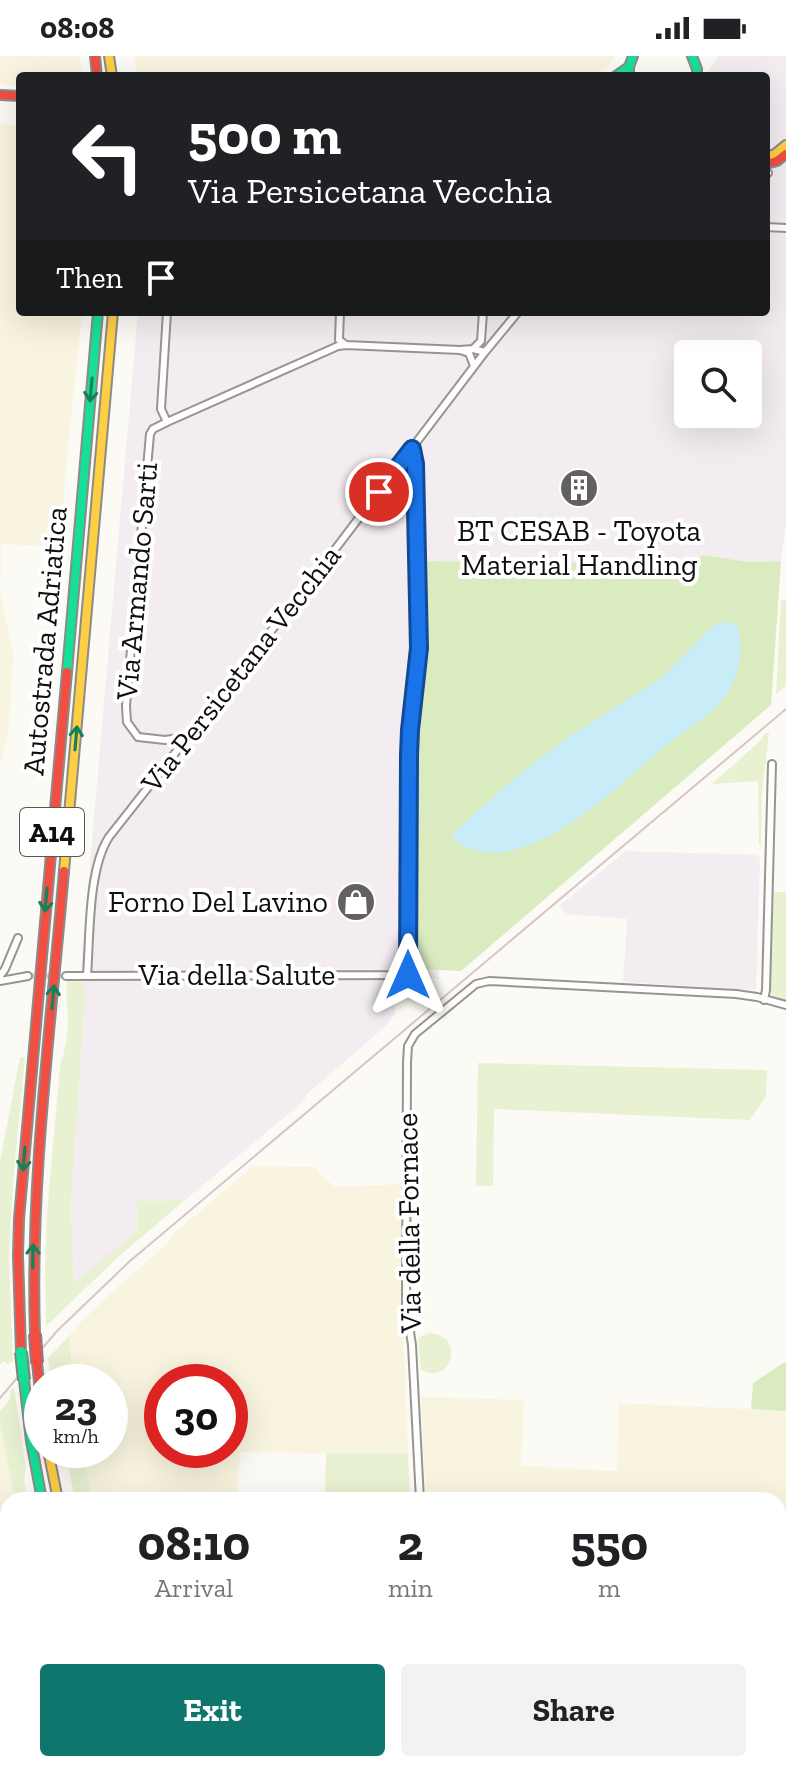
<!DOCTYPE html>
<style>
:root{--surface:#fff;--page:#f2f2f2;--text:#202124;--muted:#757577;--accent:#0f766e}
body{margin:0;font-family:"Zilla Slab",serif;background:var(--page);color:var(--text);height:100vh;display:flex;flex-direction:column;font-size:30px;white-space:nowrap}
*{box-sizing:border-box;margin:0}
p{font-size:26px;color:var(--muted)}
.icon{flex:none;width:44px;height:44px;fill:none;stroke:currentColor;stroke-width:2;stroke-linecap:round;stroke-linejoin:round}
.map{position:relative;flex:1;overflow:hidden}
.side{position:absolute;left:0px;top:1436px;width:786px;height:280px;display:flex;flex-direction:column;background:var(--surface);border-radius:24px 24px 0 0;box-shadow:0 8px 32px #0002}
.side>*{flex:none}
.hud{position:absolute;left:16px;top:16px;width:754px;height:244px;border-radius:8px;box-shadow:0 8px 32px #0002;background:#202124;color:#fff;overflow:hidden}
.controls{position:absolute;left:674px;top:284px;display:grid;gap:16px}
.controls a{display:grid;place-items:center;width:88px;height:88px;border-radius:8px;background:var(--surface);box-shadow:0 8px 32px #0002;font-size:40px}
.speed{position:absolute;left:24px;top:1308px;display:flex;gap:16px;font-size:40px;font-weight:700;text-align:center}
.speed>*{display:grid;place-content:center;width:104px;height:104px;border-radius:50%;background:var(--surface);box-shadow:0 8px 32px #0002;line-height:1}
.speed small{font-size:20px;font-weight:400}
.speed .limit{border:12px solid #d22;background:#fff;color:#111}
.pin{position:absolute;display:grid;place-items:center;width:68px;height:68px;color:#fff;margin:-34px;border:4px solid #fff;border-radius:50%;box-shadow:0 2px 8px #0007}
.me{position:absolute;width:88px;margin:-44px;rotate:0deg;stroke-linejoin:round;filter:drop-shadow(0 0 6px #0008)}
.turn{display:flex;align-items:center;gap:28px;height:168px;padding:0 40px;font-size:36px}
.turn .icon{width:104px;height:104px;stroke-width:2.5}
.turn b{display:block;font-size:56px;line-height:68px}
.then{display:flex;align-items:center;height:76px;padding:0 40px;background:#0003;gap:16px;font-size:30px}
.eta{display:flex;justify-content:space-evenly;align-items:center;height:136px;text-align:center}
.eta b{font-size:48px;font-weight:700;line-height:56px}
.action{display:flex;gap:16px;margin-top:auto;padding:16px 40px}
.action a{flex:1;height:92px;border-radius:8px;background:var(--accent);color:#fff;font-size:32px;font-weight:700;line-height:92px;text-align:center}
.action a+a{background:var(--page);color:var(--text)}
.status{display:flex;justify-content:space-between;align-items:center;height:56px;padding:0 40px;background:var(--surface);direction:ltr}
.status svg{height:22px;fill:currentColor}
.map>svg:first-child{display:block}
</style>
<div class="status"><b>08:08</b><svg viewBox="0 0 49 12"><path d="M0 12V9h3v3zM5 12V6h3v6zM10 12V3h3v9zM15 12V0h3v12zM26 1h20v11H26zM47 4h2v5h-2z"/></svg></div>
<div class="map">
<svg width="786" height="1716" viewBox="0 0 786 1716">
<rect width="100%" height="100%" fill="#fcfaf4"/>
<path fill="#f3edf1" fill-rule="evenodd" d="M 719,0 L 786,0 L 786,468 L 781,505 L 748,506 L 704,499 L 679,508 L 422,505 L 422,593 L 415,666 L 413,714 L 412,913 L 439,914 L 439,923 L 409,922 L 408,927 L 396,927 L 395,957 L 388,968 L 306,1039 L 304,1045 L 185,1144 L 137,1145 L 137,1175 L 74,1228 L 71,1150 L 85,944 L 81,911 L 138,256 L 766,256 L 766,20 L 704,20 ZM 688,298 L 748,298 L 748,358 L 688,358 Z
M 626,795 L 756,799 L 760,802 L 756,934 L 623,926 L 627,863 L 567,858 L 559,850 Z"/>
<path fill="#f9f4df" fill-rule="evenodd" d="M 0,0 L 79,0 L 83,20 L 20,20 L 20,30 L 0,28 Z
M 135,0 L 615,0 L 608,11 L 588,20 L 137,20 Z
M 0,68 L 20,70 L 20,256 L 82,256 L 65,420 L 62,491 L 2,488 L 0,532 Z
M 0,534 L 13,598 L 9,672 L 0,710 Z
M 253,1110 L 315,1111 L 322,1121 L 336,1131 L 402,1128 L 402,1246 L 408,1398 L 240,1396 L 237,1444 L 92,1444 L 83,1394 L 110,1394 L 110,1326 L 72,1326 L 70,1279 L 80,1267 L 113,1235 L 168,1187 L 170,1181 ZM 162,1326 L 230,1326 L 230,1394 L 162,1394 Z
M 421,1341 L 524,1344 L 521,1410 L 617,1415 L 619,1347 L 786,1355 L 786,1597 L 778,1597 L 778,1444 L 426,1444 Z
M 0,1368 L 15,1444 L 8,1444 L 8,1672 L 0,1672 Z
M 333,1708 L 426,1708 L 427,1716 L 333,1716 Z"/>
<path fill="#e8f2d2" d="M 781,544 L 786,544 L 786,630 L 776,638 Z
M 765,677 L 769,677 L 762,737 L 761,792 L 759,788 L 758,725 L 712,728 L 761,684 Z
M 771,836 L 786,836 L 786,945 L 775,942 L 771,936 Z
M 67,925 L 83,926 L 85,944 L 71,1150 L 74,1227 L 137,1175 L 137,1145 L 185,1144 L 116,1203 L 46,1270 L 45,1210 L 47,1157 L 60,1010 C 65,995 68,980 68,964 C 68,951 65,938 67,925 Z
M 20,1001 L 25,1001 L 13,1126 L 9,1200 L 13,1305 L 8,1308 L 3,1305 L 0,1309 L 0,1106 Z
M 478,1007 L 767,1014 L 766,1040 L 750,1064 L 494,1053 L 493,1130 L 476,1130 Z
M 429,1277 C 466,1279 453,1330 421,1314 L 418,1282 Z
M 70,1279 L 72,1326 L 51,1326 L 48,1302 Z
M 14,1331 L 26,1412 L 24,1425 L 28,1444 L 15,1444 L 0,1368 L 0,1355 L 10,1343 L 10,1335 Z
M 61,1394 L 83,1394 L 92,1444 L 75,1444 L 67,1405 Z
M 326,1397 L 408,1398 L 410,1444 L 325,1444 Z"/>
<path fill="#daebc0" d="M 704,499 L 748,506 L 781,505 L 771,649 L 461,915 L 412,913 L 413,714 L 415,666 L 422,593 L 422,505 L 679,508 Z
M 783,1307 L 786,1307 L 786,1355 L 751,1353 L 753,1327 Z
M 0,1688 L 8,1688 L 8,1708 L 117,1708 L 121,1716 L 0,1716 Z"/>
<path fill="#c8ecf8" d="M 723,566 L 729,566 L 738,571 C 744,593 739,618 728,636 C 713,660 684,674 663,692 C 616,731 518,833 453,783 L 454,777 L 458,773 L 518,719 L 570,680 L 663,621 L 711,572 Z"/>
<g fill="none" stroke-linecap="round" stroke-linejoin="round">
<path stroke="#d8d7d2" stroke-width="6" stroke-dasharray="6 3" stroke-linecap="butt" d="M 28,920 L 66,920"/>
<g stroke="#969592" stroke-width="10">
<path id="street" d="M 766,119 L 768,117
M 766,171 L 786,172
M 340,256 L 339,284 L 346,289
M 473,293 L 481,285 L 483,256
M 474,310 L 469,297 L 460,294 L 473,293 L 485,296
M 167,366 L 161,353 L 167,256
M 186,681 L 165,684 L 138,681 L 127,666 L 126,650 L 150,378 L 153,373 L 167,366 L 338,290 L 346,289 L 460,294
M 0,920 L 5,913 L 18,882
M 66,920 L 408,919 L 409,803 L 408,712 L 410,674 L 419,592 L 415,408 L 412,393
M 87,920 C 90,880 88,813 109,781 L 330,500 L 485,296 L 518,256
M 0,925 L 28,920
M 764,944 L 766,934 L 772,708
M 420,1444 L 412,1289 L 406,1250 L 407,1007 L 408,990 L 415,978 L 476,928 L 489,925 L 736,938 L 757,941 L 786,949
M 778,1672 L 786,1672
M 0,1679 L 8,1679
M 434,1708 L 436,1716"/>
</g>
<g stroke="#8c8b89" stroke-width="12">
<path id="fast" d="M 692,0 L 697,13 L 697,20
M 616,20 L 629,11
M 629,20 L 629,11 L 633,0
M 67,616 L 98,256
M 24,1324 L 31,1385 L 42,1444
M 138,1708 L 142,1716
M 154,1708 L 158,1716"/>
</g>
<g stroke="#8c8b89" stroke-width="12">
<path id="slow" d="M 109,0 L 112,20
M 766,101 L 775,98 L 786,89
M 64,815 L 113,256
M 48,1394 L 58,1444"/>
</g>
<g stroke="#8c8b89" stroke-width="12">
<path id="jam" d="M 95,0 L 97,20
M 0,39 L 20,40
M 766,108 L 777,105 L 786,98
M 35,1278 C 30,1124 51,969 64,815
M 21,1296 L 18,1200 L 19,1163 L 67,616
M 37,1307 L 42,1354"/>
</g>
<use href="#street" stroke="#fffefd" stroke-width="6"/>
<use href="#fast" stroke="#16e098" stroke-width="8"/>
<use href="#slow" stroke="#ffcf43" stroke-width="8"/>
<use href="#jam" stroke="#f24e42" stroke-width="8"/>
<path stroke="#d9c4c7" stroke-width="2" d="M 0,1342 L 57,1275 L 130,1205 L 786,653"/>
<g stroke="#83827f" stroke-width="14" stroke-linecap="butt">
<path id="fast-bridge" d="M 21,1296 L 24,1324"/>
</g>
<g stroke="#83827f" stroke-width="14" stroke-linecap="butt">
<path id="jam-bridge" d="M 35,1278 L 37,1307"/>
</g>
<use href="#fast-bridge" stroke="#16e098" stroke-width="10"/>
<use href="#jam-bridge" stroke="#f24e42" stroke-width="10"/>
</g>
<defs><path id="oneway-shaft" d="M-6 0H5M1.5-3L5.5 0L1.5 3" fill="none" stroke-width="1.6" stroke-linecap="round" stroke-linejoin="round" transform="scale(2)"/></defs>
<g stroke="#13825a">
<use href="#oneway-shaft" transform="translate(91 334) rotate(95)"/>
<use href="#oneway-shaft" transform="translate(76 682) rotate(-85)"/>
<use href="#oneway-shaft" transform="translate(46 844) rotate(95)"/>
<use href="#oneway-shaft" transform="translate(53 941) rotate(-85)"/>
<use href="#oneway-shaft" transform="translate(24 1103) rotate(95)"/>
<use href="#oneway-shaft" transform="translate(33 1200) rotate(-89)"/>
</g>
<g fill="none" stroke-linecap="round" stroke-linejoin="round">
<g stroke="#114b97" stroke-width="20">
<path id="route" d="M 379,436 L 412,393 L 415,408 L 419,592 L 410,674 L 409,699 L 408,919"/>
</g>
<use href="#route" stroke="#1a73e8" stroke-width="14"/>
</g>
<defs>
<g id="building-disc" transform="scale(2)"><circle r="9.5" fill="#62615f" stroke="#fff"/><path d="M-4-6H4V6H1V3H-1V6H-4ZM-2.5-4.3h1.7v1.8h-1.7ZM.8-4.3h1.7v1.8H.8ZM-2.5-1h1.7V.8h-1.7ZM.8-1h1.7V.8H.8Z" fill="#fff"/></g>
<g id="shop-disc" transform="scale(2)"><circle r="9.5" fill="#62615f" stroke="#fff"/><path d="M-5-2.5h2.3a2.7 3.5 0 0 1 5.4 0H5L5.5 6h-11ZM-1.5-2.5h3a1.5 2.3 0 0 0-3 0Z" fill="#fff"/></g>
</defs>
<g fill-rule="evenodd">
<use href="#building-disc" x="579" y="432"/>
<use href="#shop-disc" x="356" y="846"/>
</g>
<g text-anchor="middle" stroke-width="8" stroke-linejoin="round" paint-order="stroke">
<rect fill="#fff" stroke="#575757" stroke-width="2" x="20" y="752" width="64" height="48" rx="6"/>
<g font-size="28" font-weight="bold" fill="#0f0f0f">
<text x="52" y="786">A14</text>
</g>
<g font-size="30" fill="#0f0f0f" stroke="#fff">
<text x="579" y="485">BT CESAB - Toyota<tspan x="579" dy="34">Material Handling</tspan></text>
<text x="328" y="856" text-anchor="end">Forno Del Lavino</text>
</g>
<g font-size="30" fill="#0f0f0f" stroke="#fff">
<text transform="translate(137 525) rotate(-85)" y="10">Via Armando Sarti</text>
<text transform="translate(45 585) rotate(-85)" y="10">Autostrada Adriatica</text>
<text transform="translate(241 613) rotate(-52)" y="10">Via Persicetana Vecchia</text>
<text x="237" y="929">Via della Salute</text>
<text transform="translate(409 1167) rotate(-91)" y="10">Via della Fornace</text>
</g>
</g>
</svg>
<div class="controls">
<a><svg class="icon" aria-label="search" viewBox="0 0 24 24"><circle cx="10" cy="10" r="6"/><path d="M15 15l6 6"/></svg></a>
</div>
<div class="speed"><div>23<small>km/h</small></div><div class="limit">30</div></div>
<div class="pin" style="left:379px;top:436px;background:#d93025"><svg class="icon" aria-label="arrive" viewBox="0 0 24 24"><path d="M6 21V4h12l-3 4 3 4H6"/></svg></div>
<svg class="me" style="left:408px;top:919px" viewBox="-20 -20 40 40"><path d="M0-17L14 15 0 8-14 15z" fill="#1a73e8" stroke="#fff" stroke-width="4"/></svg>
<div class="hud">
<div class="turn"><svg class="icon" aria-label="left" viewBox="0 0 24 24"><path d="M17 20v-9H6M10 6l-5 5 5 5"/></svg><div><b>500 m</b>Via Persicetana Vecchia</div></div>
<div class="then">Then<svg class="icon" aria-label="arrive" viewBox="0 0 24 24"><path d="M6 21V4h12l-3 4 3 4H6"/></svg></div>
</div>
<section class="side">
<div class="eta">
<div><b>08:10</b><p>Arrival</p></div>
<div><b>2</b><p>min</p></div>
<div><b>550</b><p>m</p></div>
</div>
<div class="action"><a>Exit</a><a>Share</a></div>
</section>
</div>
